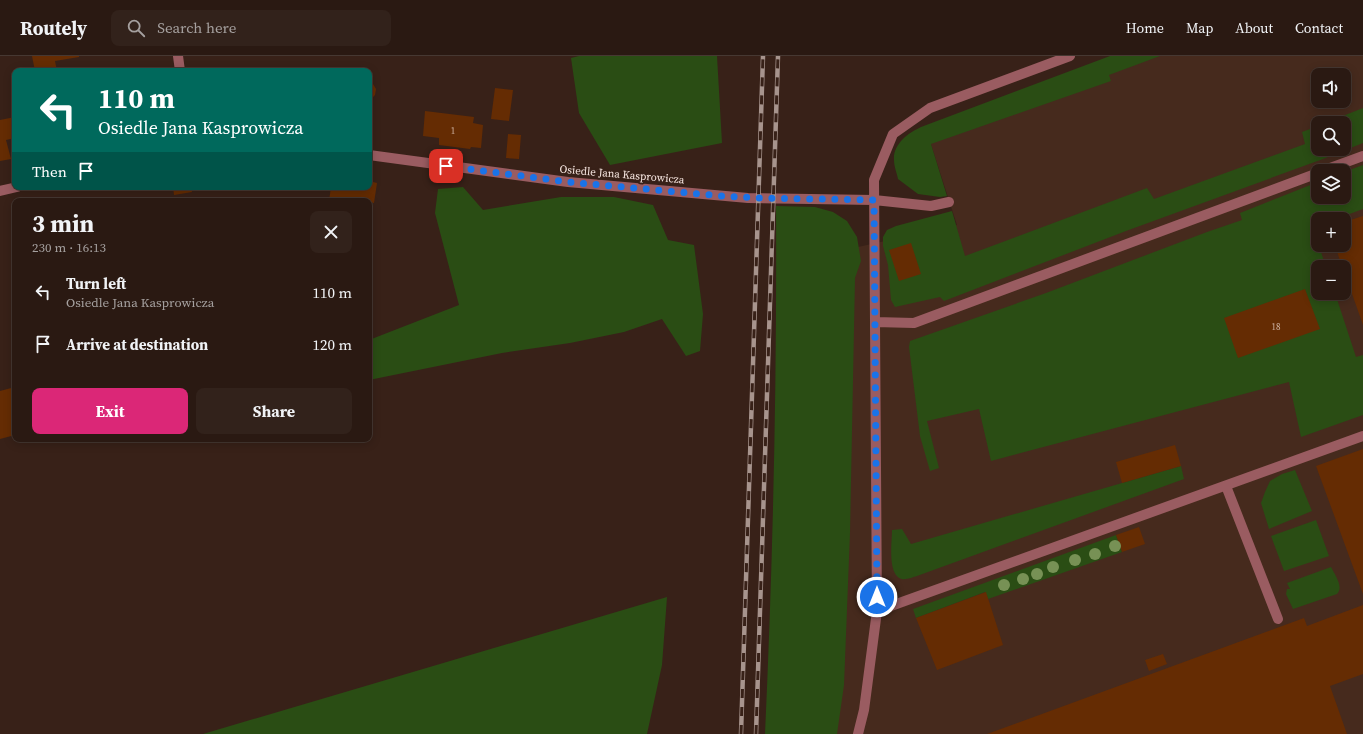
<!DOCTYPE html>
<meta charset="utf-8">
<style>
:root{--surface:#2a1912;--page:#32221b;--text:#f1f3f6;--muted:#a5a09f;--line:#463832;--accent:#db2777}
body{margin:0;font-family:"Source Serif 4",serif;background:var(--page);color:var(--text);height:100vh;display:flex;flex-direction:column;font-size:15px;white-space:nowrap}
*{box-sizing:border-box;margin:0}
p{font-size:13px;color:var(--muted)}
.icon{flex:none;width:22px;height:22px;fill:none;stroke:currentColor;stroke-width:2;stroke-linecap:round;stroke-linejoin:round}
.map{position:relative;flex:1;overflow:hidden}
.details{position:absolute;left:12px;top:142px;width:360px;height:244px;display:flex;flex-direction:column;background:var(--surface);border-radius:8px;box-shadow:0 2px 10px #0003,0 0 0 1px var(--line)}
.details>*{flex:none}
.hud{position:absolute;left:12px;top:12px;width:360px;height:122px;border-radius:8px;box-shadow:0 2px 10px #0003,0 0 0 1px var(--line);background:#00695c;color:#fff;overflow:hidden}
.tools{position:absolute;left:1311px;top:12px;display:grid;gap:8px}
.tools a{display:grid;place-items:center;width:40px;height:40px;border-radius:8px;background:var(--surface);box-shadow:0 2px 10px #0003,0 0 0 1px var(--line);font-size:20px}
.pin{position:absolute;display:grid;place-items:center;width:34px;height:34px;color:#fff;margin:-17px;border-radius:8px;box-shadow:0 2px 6px #0006}
.me{position:absolute;width:44px;margin:-22px;rotate:0deg;stroke-linejoin:round;filter:drop-shadow(0 0 3px #0008)}
.turn{display:flex;align-items:center;gap:14px;height:84px;padding:0 20px;font-size:18px}
.turn .icon{width:52px;height:52px;stroke-width:2.5}
.turn b{display:block;font-size:28px;line-height:34px}
.then{display:flex;align-items:center;height:38px;padding:0 20px;background:#0003;gap:8px;font-size:15px}
.round{display:grid;place-items:center;flex:none;width:42px;height:42px;border-radius:8px;background:var(--page)}
.headline{display:flex;align-items:center;justify-content:space-between;height:68px;padding:0 20px}
h1{font-size:24px;font-weight:700;line-height:30px}
.action{display:flex;gap:8px;margin-top:auto;padding:8px 20px}
.action a{flex:1;height:46px;border-radius:8px;background:var(--accent);color:#fff;font-size:16px;font-weight:700;line-height:46px;text-align:center}
.action a+a{background:var(--page);color:var(--text)}
ul{padding:0;list-style:none}
li{display:flex;align-items:center;gap:12px;height:52px;padding:0 20px}
li div{flex:1}
li b{display:block;font-size:15px}
li em{font-style:normal}
header{display:flex;align-items:center;gap:24px;box-sizing:border-box;height:56px;padding:0 20px;background:var(--surface);border-bottom:1px solid var(--line)}
header strong{font-size:19px}
nav{display:flex;gap:22px;margin-inline-start:auto;font-size:14px}
.search{width:280px;height:36px;background:var(--page);display:flex;align-items:center;gap:10px;box-sizing:border-box;padding:0 14px;border-radius:8px;color:var(--muted);font-size:15px}
.map>svg:first-child{display:block}
</style>
<header>
<strong>Routely</strong>
<div class="search"><svg class="icon" aria-label="search" viewBox="0 0 24 24"><circle cx="10" cy="10" r="6"/><path d="M15 15l6 6"/></svg>Search here</div>
<nav><a>Home</a><a>Map</a><a>About</a><a>Contact</a></nav>
</header>
<div class="map">
<svg width="1363" height="678" viewBox="0 0 1363 678">
<rect width="100%" height="100%" fill="#382118"/>
<path fill="#462a1d" fill-rule="evenodd" d="M 1131,0 L 1363,0 L 1363,678 L 825,678 L 840,195 L 957,169 L 927,76 ZM 1318,19 L 1344,19 L 1344,45 L 1318,45 ZM 1318,67 L 1344,67 L 1344,93 L 1318,93 ZM 1318,115 L 1344,115 L 1344,141 L 1318,141 ZM 1318,163 L 1344,163 L 1344,189 L 1318,189 ZM 1318,211 L 1344,211 L 1344,237 L 1318,237 Z"/>
<path fill="#2a4d14" d="M 579,0 L 717,0 L 722,87 L 610,109 L 579,57 L 571,2 Z
M 1110,0 L 1160,0 L 1109,19 L 1111,25 L 931,88 L 947,140 L 940,141 L 918,138 L 898,123 C 897,117 894,111 894,104 C 893,88 908,77 921,71 Z
M 1363,52 L 1363,87 L 1323,103 L 1126,175 L 944,245 L 940,241 L 895,251 L 891,244 L 888,209 L 883,190 L 883,181 L 887,174 L 896,170 L 952,155 L 965,200 L 1147,132 L 1154,143 L 1305,88 L 1302,76 L 1318,70 L 1318,93 L 1344,93 L 1344,67 L 1325,67 Z
M 1363,109 L 1363,153 L 1336,163 L 1318,163 L 1318,170 L 1313,172 L 1326,211 L 1318,211 L 1318,237 L 1335,237 L 1356,301 L 1363,299 L 1363,359 L 1301,381 L 1289,326 L 991,405 L 979,353 L 927,365 L 939,412 L 930,415 L 920,380 L 909,291 L 910,285 L 1046,237 L 1207,176 L 1242,164 L 1240,157 L 1318,126 L 1318,141 L 1344,141 L 1344,116 Z
M 463,131 L 483,154 L 561,141 L 614,141 L 653,149 L 668,184 L 694,189 L 703,258 L 700,295 L 686,300 L 662,263 L 624,276 L 570,287 L 502,297 L 369,324 L 369,284 L 459,249 L 435,157 L 438,133 Z
M 776,150 L 815,151 L 833,156 L 847,165 L 857,181 L 861,205 L 855,222 L 850,477 L 844,629 L 837,678 L 765,678 C 773,502 777,326 776,150 Z
M 1181,410 L 1184,423 L 917,520 C 913,521 906,524 902,523 C 887,519 892,487 892,474 L 902,473 L 911,488 Z
M 1295,414 L 1312,455 L 1269,473 L 1261,447 L 1265,436 L 1270,425 L 1282,418 Z
M 1316,464 L 1329,500 L 1284,515 L 1271,480 Z
M 1116,479 L 1122,496 L 988,543 L 985,536 L 916,562 L 913,553 Z
M 1331,511 C 1335,519 1344,531 1337,538 L 1293,553 L 1286,538 L 1287,533 L 1290,533 L 1287,527 Z
M 667,541 L 662,609 L 647,678 L 203,678 Z"/>
<path fill="#652c03" d="M 32,0 L 79,0 L 79,1 L 55,5 L 57,15 L 35,15 Z
M 329,11 L 350,14 L 350,15 L 328,15 Z
M 369,28 L 373,28 L 376,33 L 375,39 L 372,42 L 370,50 Z
M 495,32 L 513,34 L 509,65 L 491,63 Z
M 425,55 L 474,61 L 473,67 L 483,69 L 481,92 L 471,91 L 470,93 L 439,89 L 439,82 L 423,80 Z
M 15,61 L 15,82 L 6,84 L 11,103 L 0,105 L 0,64 Z
M 508,78 L 521,79 L 519,103 L 506,102 Z
M 369,125 L 377,127 L 374,147 L 369,146 L 369,145 L 329,145 L 331,131 L 369,131 Z
M 173,131 L 191,131 L 192,136 L 174,139 Z
M 1363,160 L 1363,269 L 1344,215 L 1344,211 L 1342,211 L 1335,189 L 1344,189 L 1344,166 Z
M 911,187 L 921,218 L 899,225 L 889,194 Z
M 1305,233 L 1320,273 L 1238,302 L 1224,262 Z
M 15,331 L 15,379 L 0,383 L 0,335 Z
M 1175,389 L 1181,410 L 1122,427 L 1116,406 Z
M 1363,393 L 1363,538 L 1316,410 Z
M 1139,471 L 1145,488 L 1122,496 L 1116,479 Z
M 986,536 L 1003,589 L 937,614 L 916,562 Z
M 1363,549 L 1363,618 L 1330,630 L 1347,678 L 987,678 L 1304,562 L 1307,570 Z
M 1163,598 L 1167,608 L 1149,615 L 1145,604 Z"/>
<g fill="none" stroke-linecap="round" stroke-linejoin="round">
<path stroke="#9a5c61" stroke-width="10" d="M 178,0 L 180,15
M 369,99 L 568,126 L 748,142 L 874,144 L 931,150 L 949,146
M 1322,115 L 1363,100
M 0,135 L 17,131
M 875,266 L 914,267 L 1318,117
M 1226,430 L 1278,563
M 877,555 L 1363,380
M 858,678 L 864,654 L 877,555 L 874,124 L 893,78 L 930,52 L 1070,0"/>
<g stroke="#a7948d" stroke-width="4.5">
<path id="rail" d="M 741,678 L 763,0
M 756,678 L 778,0"/>
</g>
<use href="#rail" stroke="#382118" stroke-width="3" stroke-dasharray="9" stroke-linecap="butt"/>
</g>
<g fill="#779155">
<circle cx="1115" cy="490" r="6"/>
<circle cx="1095" cy="498" r="6"/>
<circle cx="1075" cy="504" r="6"/>
<circle cx="1053" cy="511" r="6"/>
<circle cx="1037" cy="518" r="6"/>
<circle cx="1023" cy="523" r="6"/>
<circle cx="1004" cy="529" r="6"/>
</g>
<g fill="none" stroke-linecap="round" stroke-linejoin="round">
<path stroke="#1a73e8" stroke-width="7" stroke-dasharray="0 12.6" d="M 446,110 L 568,126 L 722,140 L 759,142 L 874,144 L 877,541"/>
</g>
<g text-anchor="middle" stroke-width="4" stroke-linejoin="round" paint-order="stroke">
<g font-size="9" fill="#d4baab">
<text x="453" y="78">1</text>
<text x="1276" y="274">18</text>
</g>
<g font-size="11" fill="#f9e9e3" stroke="#382118">
<text transform="translate(622 118) rotate(5)" y="4">Osiedle Jana Kasprowicza</text>
</g>
</g>
</svg>
<div class="tools">
<a><svg class="icon" aria-label="sound" viewBox="0 0 24 24"><path d="M4 9h4l5-4v14l-5-4H4zM17 9q2 3 0 6"/></svg></a>
<a><svg class="icon" aria-label="search" viewBox="0 0 24 24"><circle cx="10" cy="10" r="6"/><path d="M15 15l6 6"/></svg></a>
<a><svg class="icon" aria-label="layers" viewBox="0 0 24 24"><path d="M12 4l9 5-9 5-9-5zM3 14l9 5 9-5"/></svg></a>
<a>+</a>
<a>−</a>
</div>
<div class="pin" style="left:446px;top:110px;background:#d93025"><svg class="icon" aria-label="arrive" viewBox="0 0 24 24"><path d="M6 21V4h12l-3 4 3 4H6"/></svg></div>
<svg class="me" style="left:877px;top:541px" viewBox="-20 -20 40 40"><circle r="17" fill="#1a73e8" stroke="#fff" stroke-width="3"/><path d="M0-11L8 9 0 5-8 9z" fill="#fff"/></svg>
<div class="hud">
<div class="turn"><svg class="icon" aria-label="left" viewBox="0 0 24 24"><path d="M17 20v-9H6M10 6l-5 5 5 5"/></svg><div><b>110 m</b>Osiedle Jana Kasprowicza</div></div>
<div class="then">Then<svg class="icon" aria-label="arrive" viewBox="0 0 24 24"><path d="M6 21V4h12l-3 4 3 4H6"/></svg></div>
</div>
<section class="details">
<div class="headline"><div><h1>3 min</h1><p>230 m · 16:13</p></div><a class="round"><svg class="icon" aria-label="close" viewBox="0 0 24 24"><path d="M6 6l12 12M18 6L6 18"/></svg></a></div>
<ul>
<li><svg class="icon" aria-label="left" viewBox="0 0 24 24"><path d="M17 20v-9H6M10 6l-5 5 5 5"/></svg><div><b>Turn left</b><p>Osiedle Jana Kasprowicza</p></div><em>110 m</em></li>
<li><svg class="icon" aria-label="arrive" viewBox="0 0 24 24"><path d="M6 21V4h12l-3 4 3 4H6"/></svg><div><b>Arrive at destination</b></div><em>120 m</em></li>
</ul>
<div class="action"><a>Exit</a><a>Share</a></div>
</section>
</div>
